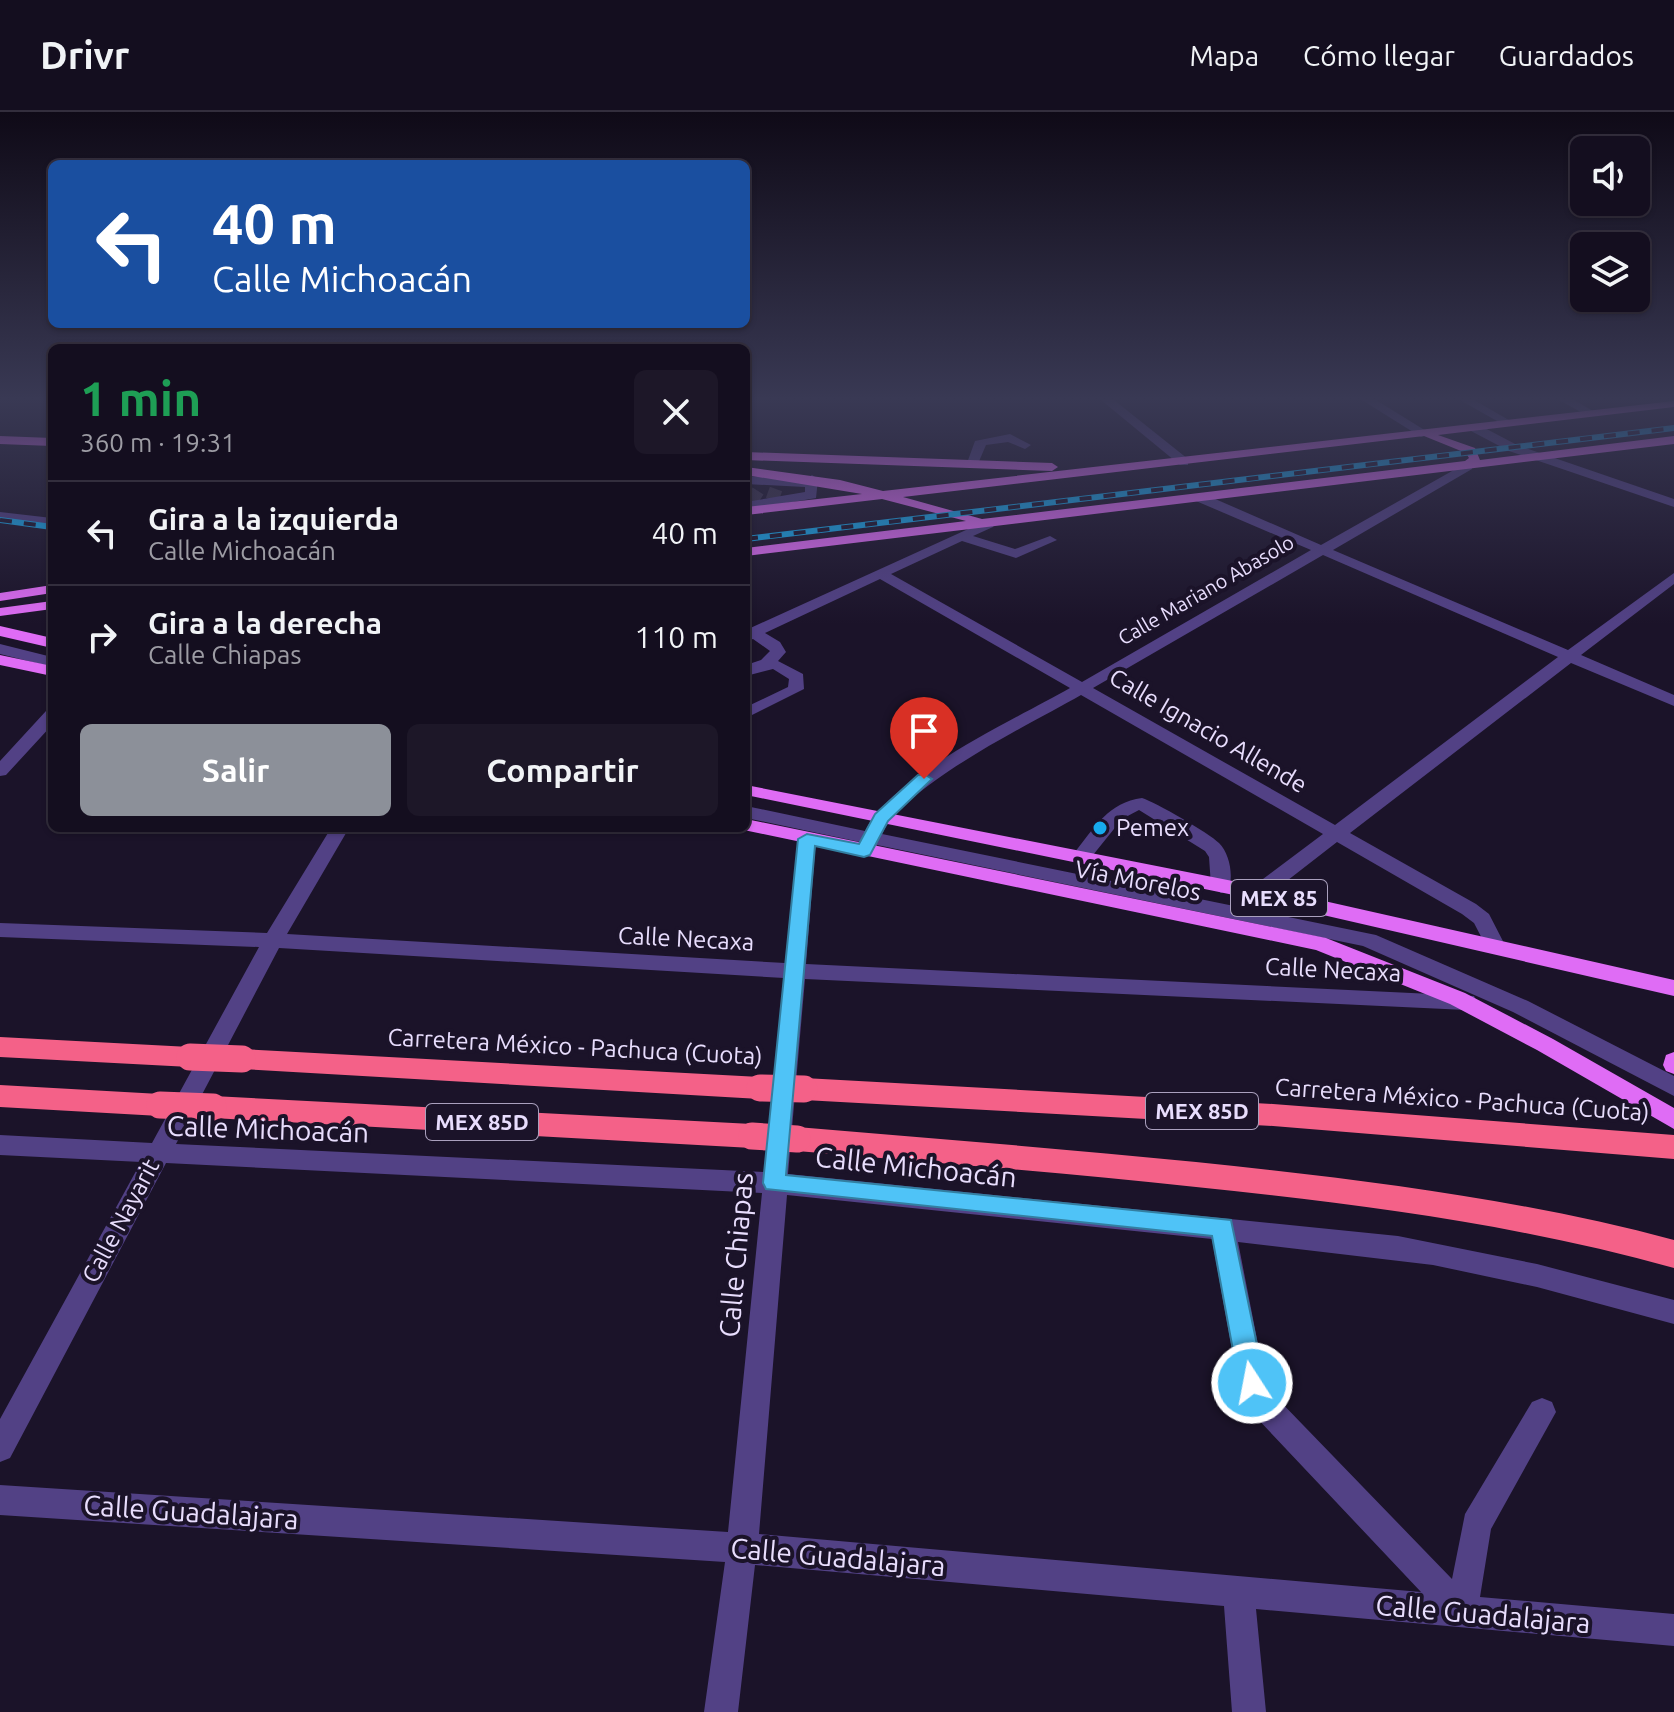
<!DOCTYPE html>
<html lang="es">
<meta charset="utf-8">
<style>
:root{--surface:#140e1f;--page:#1d1728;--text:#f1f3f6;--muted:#9d9ca4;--line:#332e3d;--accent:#8c9099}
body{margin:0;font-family:Ubuntu,sans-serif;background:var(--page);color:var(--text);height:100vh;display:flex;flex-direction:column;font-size:30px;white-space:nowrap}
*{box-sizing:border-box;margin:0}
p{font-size:26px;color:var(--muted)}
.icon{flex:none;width:44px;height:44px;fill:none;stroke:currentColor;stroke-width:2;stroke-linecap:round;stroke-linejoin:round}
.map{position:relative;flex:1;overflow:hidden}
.panel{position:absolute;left:48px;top:232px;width:702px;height:488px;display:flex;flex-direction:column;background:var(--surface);border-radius:12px;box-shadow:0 2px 6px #0004,0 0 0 2px var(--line)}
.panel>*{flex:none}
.banner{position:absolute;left:48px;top:48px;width:702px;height:168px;border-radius:12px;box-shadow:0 2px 6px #0004,0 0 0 2px var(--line);background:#1a4fa0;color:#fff;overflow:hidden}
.controls{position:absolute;left:1570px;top:24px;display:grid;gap:16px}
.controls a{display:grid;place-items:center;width:80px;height:80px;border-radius:12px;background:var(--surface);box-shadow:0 2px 6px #0004,0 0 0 2px var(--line);font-size:40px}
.pin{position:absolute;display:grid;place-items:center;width:68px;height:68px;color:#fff;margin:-82px -34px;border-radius:50% 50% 50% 0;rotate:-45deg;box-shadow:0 0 8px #0007}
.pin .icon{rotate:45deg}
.me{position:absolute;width:88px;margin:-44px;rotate:349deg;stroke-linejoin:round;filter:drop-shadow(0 0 6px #0008)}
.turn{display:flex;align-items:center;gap:28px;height:168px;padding:0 32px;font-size:36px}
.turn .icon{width:104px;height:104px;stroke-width:2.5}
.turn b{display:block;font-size:56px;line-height:68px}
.round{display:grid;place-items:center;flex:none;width:84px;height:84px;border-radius:12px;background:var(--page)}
.summary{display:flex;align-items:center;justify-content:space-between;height:136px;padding:0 32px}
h1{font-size:48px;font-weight:600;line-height:60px;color:#1e9e55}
.cta{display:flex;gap:16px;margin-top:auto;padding:16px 32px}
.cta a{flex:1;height:92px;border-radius:12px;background:var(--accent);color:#fff;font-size:32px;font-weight:600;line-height:92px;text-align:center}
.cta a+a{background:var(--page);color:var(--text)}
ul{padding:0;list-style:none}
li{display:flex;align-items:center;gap:24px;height:104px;padding:0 32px;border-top:2px solid var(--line)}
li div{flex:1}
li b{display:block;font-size:30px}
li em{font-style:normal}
header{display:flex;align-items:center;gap:48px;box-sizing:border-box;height:112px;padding:0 40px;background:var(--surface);border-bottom:2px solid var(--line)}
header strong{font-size:38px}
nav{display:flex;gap:44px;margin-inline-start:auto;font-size:28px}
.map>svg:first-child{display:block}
</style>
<header>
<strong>Drivr</strong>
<nav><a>Mapa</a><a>Cómo llegar</a><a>Guardados</a></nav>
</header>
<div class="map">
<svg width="1674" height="1600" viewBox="0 0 1674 1600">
<rect width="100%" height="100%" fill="#1b1329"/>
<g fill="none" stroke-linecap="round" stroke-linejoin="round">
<path stroke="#3a3149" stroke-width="13" stroke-dasharray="13 6" stroke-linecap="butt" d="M 772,388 L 776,377
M 751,390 L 760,376"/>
<path fill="#524185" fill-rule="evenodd" d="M 1101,288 L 1114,288 L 1188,347 L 1188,353 L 1180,353 Z
M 1362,288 L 1376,288 L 1431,322 L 1421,325 Z
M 1460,288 L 1474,288 L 1514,311 L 1504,313 Z
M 1559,288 L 1574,288 L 1598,302 L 1588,304 Z
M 1471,313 L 1479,313 L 1517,333 L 1674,387 L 1674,395 L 1509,339 L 1471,319 Z
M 1010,322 L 1031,333 L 1025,337 L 1008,330 L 986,333 L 977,354 L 969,354 L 967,351 L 975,329 Z
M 1468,350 L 1472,351 L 1472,357 L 1333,438 L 1568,538 L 1674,461 L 1674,472 L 1581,543 L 1674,583 L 1674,594 L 1571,551 L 1350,721 L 1476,792 L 1489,802 L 1506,835 L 1503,840 L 1489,840 L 1474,811 L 1462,802 L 1337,730 L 1265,786 L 1251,786 L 1248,781 L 1251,776 L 1323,722 L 1081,583 C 1029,613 907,671 882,722 L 1376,823 L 1528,889 L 1674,964 L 1674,984 L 1513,900 L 1363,834 L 877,733 L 873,740 L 866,742 L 857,736 L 860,730 L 746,706 L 746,694 L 865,719 C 893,663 1014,608 1070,576 L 880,467 L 765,521 L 780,530 L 786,540 L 778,549 L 803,562 L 804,577 L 746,606 L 746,595 L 788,575 L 789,567 L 773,557 L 746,564 L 746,553 L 761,548 L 770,539 L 753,527 L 746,529 L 746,518 L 988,408 L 995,412 L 993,415 L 973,424 L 1015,437 L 1050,424 L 1057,428 L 1016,446 L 962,429 L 891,462 L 1082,570 L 1311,438 L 1196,389 L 1196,383 L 1206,383 L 1321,433 ZM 1323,443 L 1558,545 L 1335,713 L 1093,576 Z
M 812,363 L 818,367 L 816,386 L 746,398 L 746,390 L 805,380 L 805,375 L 746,372 L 746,364 L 806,367 Z
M 0,400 L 52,406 L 52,414 L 0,408 Z
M 0,532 L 52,545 L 52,555 L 0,542 Z
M 52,598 L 52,613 L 6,663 L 0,664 L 0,649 L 46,599 Z
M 1142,686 C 1155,690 1209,721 1219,731 C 1230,742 1234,765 1228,779 L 1221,781 L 1211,774 L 1209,745 L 1205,739 L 1139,698 L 1122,707 L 1089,748 L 1075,748 L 1072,744 L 1075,740 C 1094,716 1109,690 1142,686 Z
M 331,716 L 349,716 L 287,822 L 785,851 L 798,727 L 807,721 L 816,727 L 806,852 L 1474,884 L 1477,890 L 1474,896 L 1466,898 L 805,867 L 788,1062 L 1398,1124 L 1537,1152 L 1674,1188 L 1674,1212 L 1537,1175 L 1433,1153 L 1238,1130 L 1265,1268 L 1274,1283 L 1452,1467 L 1465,1402 L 1532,1290 L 1542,1286 L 1552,1290 L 1556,1300 L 1491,1417 L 1480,1485 L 1674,1502 L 1674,1534 L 1256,1497 L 1266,1600 L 1232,1600 L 1224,1494 L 755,1453 L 738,1600 L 704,1600 L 725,1450 L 0,1403 L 0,1373 L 728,1420 L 762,1081 L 166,1051 L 10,1346 L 0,1350 L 0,1307 L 141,1050 L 0,1043 L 0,1023 L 152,1031 L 259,835 L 0,825 L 0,811 L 267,821 ZM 279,836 L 784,866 L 764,1060 L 176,1032 ZM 787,1083 L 1212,1127 L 1238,1271 L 1254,1303 L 1421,1480 L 759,1422 Z"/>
<path fill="#df6cf5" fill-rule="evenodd" d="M 1674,289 L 1674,295 L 1438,323 L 1475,336 L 1480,348 L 1674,324 L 1674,332 L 746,444 L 746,436 L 966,409 L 882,387 L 746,403 L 746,395 L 862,382 L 746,363 L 746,355 L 840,368 L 883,379 ZM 1424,324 L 1466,341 L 1469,346 L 1465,349 L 982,407 L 903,385 Z
M 0,324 L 52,326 L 52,334 L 0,332 Z
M 746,340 L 1052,351 L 1058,355 L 1052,359 L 746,348 Z
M 52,473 L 52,481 L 0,489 L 0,481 Z
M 52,489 L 52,497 L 0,504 L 0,496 Z
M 0,514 L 52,526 L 52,536 L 0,524 Z
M 0,543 L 52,554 L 52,564 L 0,553 Z
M 746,673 L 1258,774 L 1674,868 L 1674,884 L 1258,788 L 746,683 Z
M 746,707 L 1326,826 L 1465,881 L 1553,927 L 1674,996 L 1674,1017 L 1537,938 L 1450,892 L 1316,838 L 739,717 L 746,716 Z
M 1674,940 L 1674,962 L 1666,959 L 1663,953 L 1666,943 Z"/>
<path fill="#f46188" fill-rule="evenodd" d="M 0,925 L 190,935 L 200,938 L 203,945 L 200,952 L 190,955 L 0,945 Z
M 242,937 L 760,965 L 770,968 L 774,976 L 770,984 L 760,987 L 242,957 L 232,954 L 229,947 L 232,940 Z
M 804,966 L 1273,992 L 1674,1023 L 1674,1047 L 1273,1014 L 804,988 L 794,985 L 790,977 L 794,969 Z
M 0,973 L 160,982 L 170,985 L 174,993 L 170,1001 L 160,1004 L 0,995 Z
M 213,984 L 752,1012 L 762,1016 L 766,1024 L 762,1032 L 752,1036 L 213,1006 L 203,1003 L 199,995 L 203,987 Z
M 797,1015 C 930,1026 1063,1037 1196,1050 C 1357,1067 1517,1086 1674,1128 L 1674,1156 C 1517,1112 1357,1092 1196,1075 C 1063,1061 930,1050 797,1039 L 787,1035 L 783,1027 L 787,1019 Z"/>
<g stroke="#17abee" stroke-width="6">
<path id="rail" d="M 0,408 L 52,415
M 746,427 L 1674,316"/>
</g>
<use href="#rail" stroke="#1b1329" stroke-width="4" stroke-dasharray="12" stroke-linecap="butt"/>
<path stroke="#f46188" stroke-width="27" d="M 190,945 L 242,947
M 760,976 L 804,977
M 160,993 L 213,995
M 752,1024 L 797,1027"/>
</g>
<linearGradient id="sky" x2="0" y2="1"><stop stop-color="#0f0a17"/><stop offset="0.56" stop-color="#393954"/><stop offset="1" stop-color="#393954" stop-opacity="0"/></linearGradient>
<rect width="1674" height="512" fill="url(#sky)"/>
<path fill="#4fc3f7" stroke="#337fa1" stroke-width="2" d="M 924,662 L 932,667 L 888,709 L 870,743 L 864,745 L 815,734 L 786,1063 L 1231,1108 L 1265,1271 L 1261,1280 L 1252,1284 L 1243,1280 L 1239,1271 L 1212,1124 L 766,1077 L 763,1071 L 798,727 L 807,722 L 859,732 L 875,702 L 918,663 Z"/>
<circle fill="#17abee" stroke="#1b1329" stroke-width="3" cx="1100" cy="716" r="8"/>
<g text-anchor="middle" stroke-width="8" stroke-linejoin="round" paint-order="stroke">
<g font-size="20" fill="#e8ddfd" stroke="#1b1329">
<text transform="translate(1206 478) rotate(-30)" y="7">Calle Mariano Abasolo</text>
</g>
<g fill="#1b1329" stroke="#aaa0bd" stroke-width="2">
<rect x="1231" y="768" width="96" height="36" rx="6"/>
<rect x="1146" y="981" width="112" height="36" rx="6"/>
<rect x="426" y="992" width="112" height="36" rx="6"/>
</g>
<g font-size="22" font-weight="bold" fill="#e8ddfd">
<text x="1279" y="794">MEX 85</text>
<text x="1202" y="1007">MEX 85D</text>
<text x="482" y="1018">MEX 85D</text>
</g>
<g font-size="24" fill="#e8ddfd" stroke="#1b1329">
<text transform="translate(1208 619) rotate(30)" y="8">Calle Ignacio Allende</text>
<text transform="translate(1138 769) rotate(11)" y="8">Vía Morelos</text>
<text transform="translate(686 827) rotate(3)" y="8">Calle Necaxa</text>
<text transform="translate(1333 858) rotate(3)" y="8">Calle Necaxa</text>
<text transform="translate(575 935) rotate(3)" y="8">Carretera México - Pachuca (Cuota)</text>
<text transform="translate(1462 988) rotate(4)" y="8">Carretera México - Pachuca (Cuota)</text>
<text transform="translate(121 1109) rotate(-62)" y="8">Calle Nayarit</text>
</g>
<g font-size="24" fill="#e8ddfd" stroke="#1b1329" text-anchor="start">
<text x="1116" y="724">Pemex</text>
</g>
<g font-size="28" fill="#e8ddfd" stroke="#1b1329">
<text transform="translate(268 1017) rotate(2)" y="10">Calle Michoacán</text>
<text transform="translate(916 1055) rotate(6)" y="10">Calle Michoacán</text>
<text transform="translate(736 1143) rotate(-85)" y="10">Calle Chiapas</text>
<text transform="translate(191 1400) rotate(4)" y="10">Calle Guadalajara</text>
<text transform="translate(838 1445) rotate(5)" y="10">Calle Guadalajara</text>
<text transform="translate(1483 1502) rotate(5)" y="10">Calle Guadalajara</text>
</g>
</g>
</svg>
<div class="controls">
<a><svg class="icon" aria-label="sound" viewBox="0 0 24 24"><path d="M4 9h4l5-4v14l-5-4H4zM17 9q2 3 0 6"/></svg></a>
<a><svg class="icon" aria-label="layers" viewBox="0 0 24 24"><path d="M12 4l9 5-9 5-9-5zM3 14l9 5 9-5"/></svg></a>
</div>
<div class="pin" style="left:924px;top:667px;background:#d93025"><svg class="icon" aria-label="arrive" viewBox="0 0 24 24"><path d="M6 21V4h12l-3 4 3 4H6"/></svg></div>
<svg class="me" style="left:1252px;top:1271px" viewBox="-20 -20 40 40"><circle r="17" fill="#4fc3f7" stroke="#fff" stroke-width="3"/><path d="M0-11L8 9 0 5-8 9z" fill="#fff"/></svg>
<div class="banner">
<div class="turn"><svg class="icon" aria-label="left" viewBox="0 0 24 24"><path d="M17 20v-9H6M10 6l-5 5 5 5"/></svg><div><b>40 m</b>Calle Michoacán</div></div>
</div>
<section class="panel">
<div class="summary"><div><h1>1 min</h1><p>360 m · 19:31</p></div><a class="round"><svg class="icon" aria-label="close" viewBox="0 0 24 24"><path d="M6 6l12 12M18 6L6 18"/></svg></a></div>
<ul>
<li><svg class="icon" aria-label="left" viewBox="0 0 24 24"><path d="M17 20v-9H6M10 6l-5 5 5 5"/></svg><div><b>Gira a la izquierda</b><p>Calle Michoacán</p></div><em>40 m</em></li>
<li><svg class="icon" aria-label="right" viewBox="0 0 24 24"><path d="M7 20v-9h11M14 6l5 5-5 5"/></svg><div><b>Gira a la derecha</b><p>Calle Chiapas</p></div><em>110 m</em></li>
</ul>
<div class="cta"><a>Salir</a><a>Compartir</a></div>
</section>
</div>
